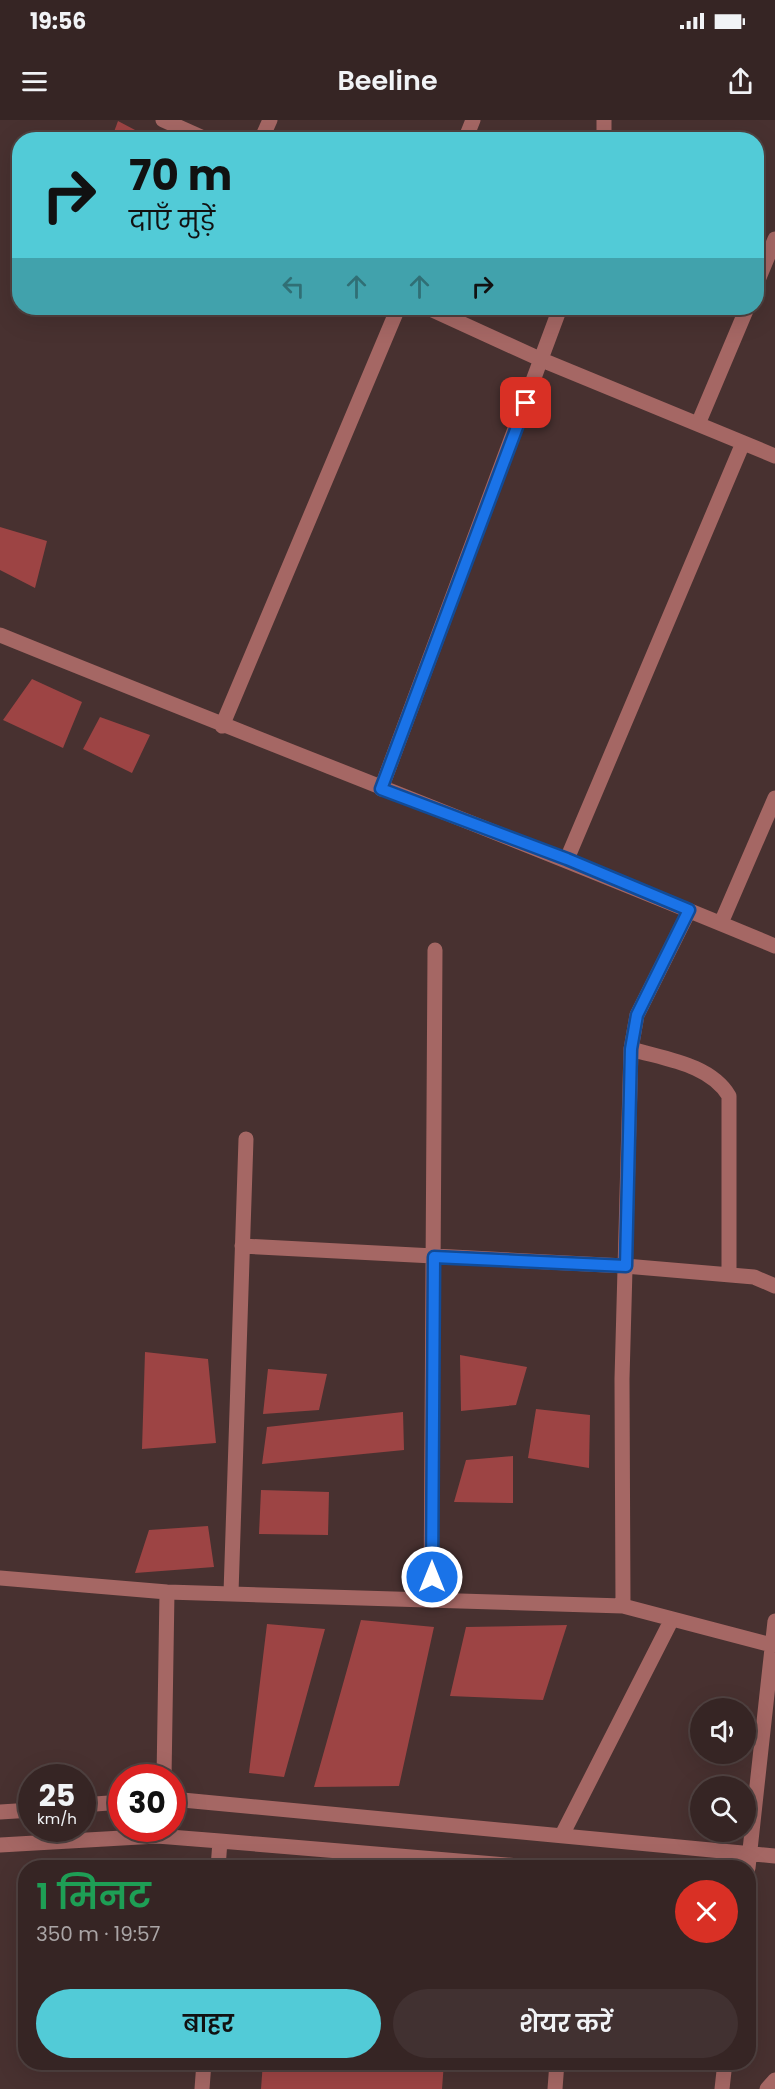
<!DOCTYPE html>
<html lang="hi">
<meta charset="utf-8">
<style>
:root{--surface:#362524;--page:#413131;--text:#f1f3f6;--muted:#aaa5a6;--line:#504241;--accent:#52cbd7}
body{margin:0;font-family:Poppins,"Noto Sans Devanagari",sans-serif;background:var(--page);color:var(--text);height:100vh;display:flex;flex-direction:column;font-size:22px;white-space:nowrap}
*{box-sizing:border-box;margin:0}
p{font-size:20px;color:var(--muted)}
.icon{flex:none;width:33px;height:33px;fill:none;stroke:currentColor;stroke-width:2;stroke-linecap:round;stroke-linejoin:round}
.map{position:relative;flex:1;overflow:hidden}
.side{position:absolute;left:18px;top:1740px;width:738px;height:210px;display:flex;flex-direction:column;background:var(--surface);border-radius:24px;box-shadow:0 6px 24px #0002,0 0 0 2px var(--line)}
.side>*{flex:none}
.hud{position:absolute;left:12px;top:12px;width:752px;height:183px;border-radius:24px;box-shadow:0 6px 24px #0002,0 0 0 2px var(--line);background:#52cbd7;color:#111;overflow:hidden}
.controls{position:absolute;left:690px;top:1578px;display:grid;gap:12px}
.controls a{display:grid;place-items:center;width:66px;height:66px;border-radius:50%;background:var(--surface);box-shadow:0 6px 24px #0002,0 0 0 2px var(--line);font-size:30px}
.speed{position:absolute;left:18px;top:1644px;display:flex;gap:12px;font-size:30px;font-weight:700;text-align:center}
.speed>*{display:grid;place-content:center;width:78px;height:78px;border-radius:50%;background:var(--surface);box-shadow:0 6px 24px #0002,0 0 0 2px var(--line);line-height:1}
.speed small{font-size:15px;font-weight:400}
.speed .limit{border:9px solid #d22;background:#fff;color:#111}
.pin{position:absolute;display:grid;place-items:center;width:51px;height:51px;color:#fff;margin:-26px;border-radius:12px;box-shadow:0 3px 9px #0006}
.me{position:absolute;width:66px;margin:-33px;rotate:0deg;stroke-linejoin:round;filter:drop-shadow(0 0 4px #0008)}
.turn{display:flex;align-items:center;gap:21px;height:126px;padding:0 18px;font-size:27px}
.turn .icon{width:78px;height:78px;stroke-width:2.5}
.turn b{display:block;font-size:42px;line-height:51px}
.lanes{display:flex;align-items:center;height:57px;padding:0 18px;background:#0003;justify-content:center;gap:30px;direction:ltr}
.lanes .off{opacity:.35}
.round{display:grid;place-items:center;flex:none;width:63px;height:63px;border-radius:32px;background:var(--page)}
.head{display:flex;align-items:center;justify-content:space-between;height:102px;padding:0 18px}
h1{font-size:36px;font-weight:600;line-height:45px;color:#1e9e55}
.cta{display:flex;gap:12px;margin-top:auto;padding:12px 18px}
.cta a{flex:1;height:69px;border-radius:36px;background:var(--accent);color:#111;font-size:24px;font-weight:600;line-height:69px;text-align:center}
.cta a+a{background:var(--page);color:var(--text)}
.status{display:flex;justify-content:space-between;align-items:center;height:42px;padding:0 30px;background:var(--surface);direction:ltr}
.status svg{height:16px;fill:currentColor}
header{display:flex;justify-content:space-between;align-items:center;height:78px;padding:0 18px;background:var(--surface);font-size:27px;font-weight:600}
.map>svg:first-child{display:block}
</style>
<div class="status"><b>19:56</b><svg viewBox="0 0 49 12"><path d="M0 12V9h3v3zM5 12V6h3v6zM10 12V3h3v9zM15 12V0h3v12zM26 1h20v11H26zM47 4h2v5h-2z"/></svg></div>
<header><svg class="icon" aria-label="menu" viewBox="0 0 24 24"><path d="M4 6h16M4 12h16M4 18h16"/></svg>Beeline<svg class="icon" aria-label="share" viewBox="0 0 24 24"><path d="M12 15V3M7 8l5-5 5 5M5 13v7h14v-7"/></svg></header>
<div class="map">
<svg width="775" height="1969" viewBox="0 0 775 1969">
<rect width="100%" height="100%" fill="#483130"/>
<path fill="#9d4444" d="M 118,1 L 154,20 L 111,20 Z
M 0,407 L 47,421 L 35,468 L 0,450 Z
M 32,559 L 82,582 L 63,628 L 3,600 Z
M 100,597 L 150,615 L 132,653 L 83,629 Z
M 145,1232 L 208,1239 L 216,1323 L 142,1329 Z
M 460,1235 L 527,1247 L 516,1285 L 461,1291 Z
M 268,1249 L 327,1254 L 319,1290 L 263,1294 Z
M 536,1289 L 590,1295 L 589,1348 L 528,1338 Z
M 403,1292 L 404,1330 L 262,1344 L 267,1307 Z
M 513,1336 L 513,1383 L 454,1382 L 466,1340 Z
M 261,1370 L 329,1372 L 328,1415 L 259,1414 Z
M 208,1406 L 214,1447 L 135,1453 L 149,1410 Z
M 361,1500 L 434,1507 L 399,1666 L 314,1667 Z
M 267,1504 L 325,1509 L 284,1657 L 249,1653 Z
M 567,1505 L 543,1580 L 450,1576 L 466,1507 Z
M 263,1942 L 444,1942 L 442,1969 L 261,1969 Z"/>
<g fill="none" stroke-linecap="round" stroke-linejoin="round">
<path stroke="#a56764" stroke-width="15" d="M 163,0 L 208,20
M 604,0 L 604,20
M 261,20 L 270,0
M 465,20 L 473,0
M 756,165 L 775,119
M 428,188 L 542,240 L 775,336
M 698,304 L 747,188
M 0,515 C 258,620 518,719 775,826
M 222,606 L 398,188
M 381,669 L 560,188
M 567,739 L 743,323
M 721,803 L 775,678
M 631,929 C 664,939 710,944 729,976 L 729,1155
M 242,1126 L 625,1146 L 754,1157 L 775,1166
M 0,1458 L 167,1472 L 623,1486 L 772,1525
M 231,1473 L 246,1019
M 431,1480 L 435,830
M 623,1486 L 622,1259 L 631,929 L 637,895 L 689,791
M 164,1658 L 167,1472
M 172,1679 L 775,1736
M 82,1685 L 122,1682
M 0,1692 L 32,1690
M 562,1715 L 672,1499
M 220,1721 L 542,1748
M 0,1725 L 157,1716 L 220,1721 L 218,1748
M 748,1748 L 775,1501
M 202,1969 L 204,1942
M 555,1969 L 557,1942
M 722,1969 L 725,1942
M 767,1969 L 775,1960"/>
</g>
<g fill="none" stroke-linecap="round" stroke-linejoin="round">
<g stroke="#114b97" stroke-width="15">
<path id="route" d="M 432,1457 L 434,1137 L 626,1146 L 631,929 L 637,895 L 689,790 L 567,739 L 381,669 L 526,283"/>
</g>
<use href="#route" stroke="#1a73e8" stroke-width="10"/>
</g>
</svg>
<div class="controls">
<a><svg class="icon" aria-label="sound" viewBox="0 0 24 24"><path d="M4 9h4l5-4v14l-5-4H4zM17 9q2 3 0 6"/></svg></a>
<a><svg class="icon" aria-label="search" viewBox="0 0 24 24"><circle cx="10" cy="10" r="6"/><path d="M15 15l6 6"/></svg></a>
</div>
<div class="speed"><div>25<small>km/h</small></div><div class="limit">30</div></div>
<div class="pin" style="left:526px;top:283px;background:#d93025"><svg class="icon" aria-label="arrive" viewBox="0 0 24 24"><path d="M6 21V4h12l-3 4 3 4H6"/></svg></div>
<svg class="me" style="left:432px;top:1457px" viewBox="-20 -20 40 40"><circle r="17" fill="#1a73e8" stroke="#fff" stroke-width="3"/><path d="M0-11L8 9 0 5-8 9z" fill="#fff"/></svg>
<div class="hud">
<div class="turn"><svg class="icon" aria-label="right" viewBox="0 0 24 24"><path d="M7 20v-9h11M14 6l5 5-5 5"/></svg><div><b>70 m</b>दाएँ मुड़ें</div></div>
<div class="lanes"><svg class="icon off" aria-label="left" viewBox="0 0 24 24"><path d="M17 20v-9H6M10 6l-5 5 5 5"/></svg><svg class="icon off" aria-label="ahead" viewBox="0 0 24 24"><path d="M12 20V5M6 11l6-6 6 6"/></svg><svg class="icon off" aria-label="ahead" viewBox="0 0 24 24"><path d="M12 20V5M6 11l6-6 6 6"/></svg><svg class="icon" aria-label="right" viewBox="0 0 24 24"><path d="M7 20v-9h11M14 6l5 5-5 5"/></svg></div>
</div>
<section class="side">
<div class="head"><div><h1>1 मिनट</h1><p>350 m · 19:57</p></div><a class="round" style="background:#d93025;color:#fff"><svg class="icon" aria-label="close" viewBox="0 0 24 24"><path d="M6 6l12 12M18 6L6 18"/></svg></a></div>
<div class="cta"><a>बाहर</a><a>शेयर करें</a></div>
</section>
</div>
